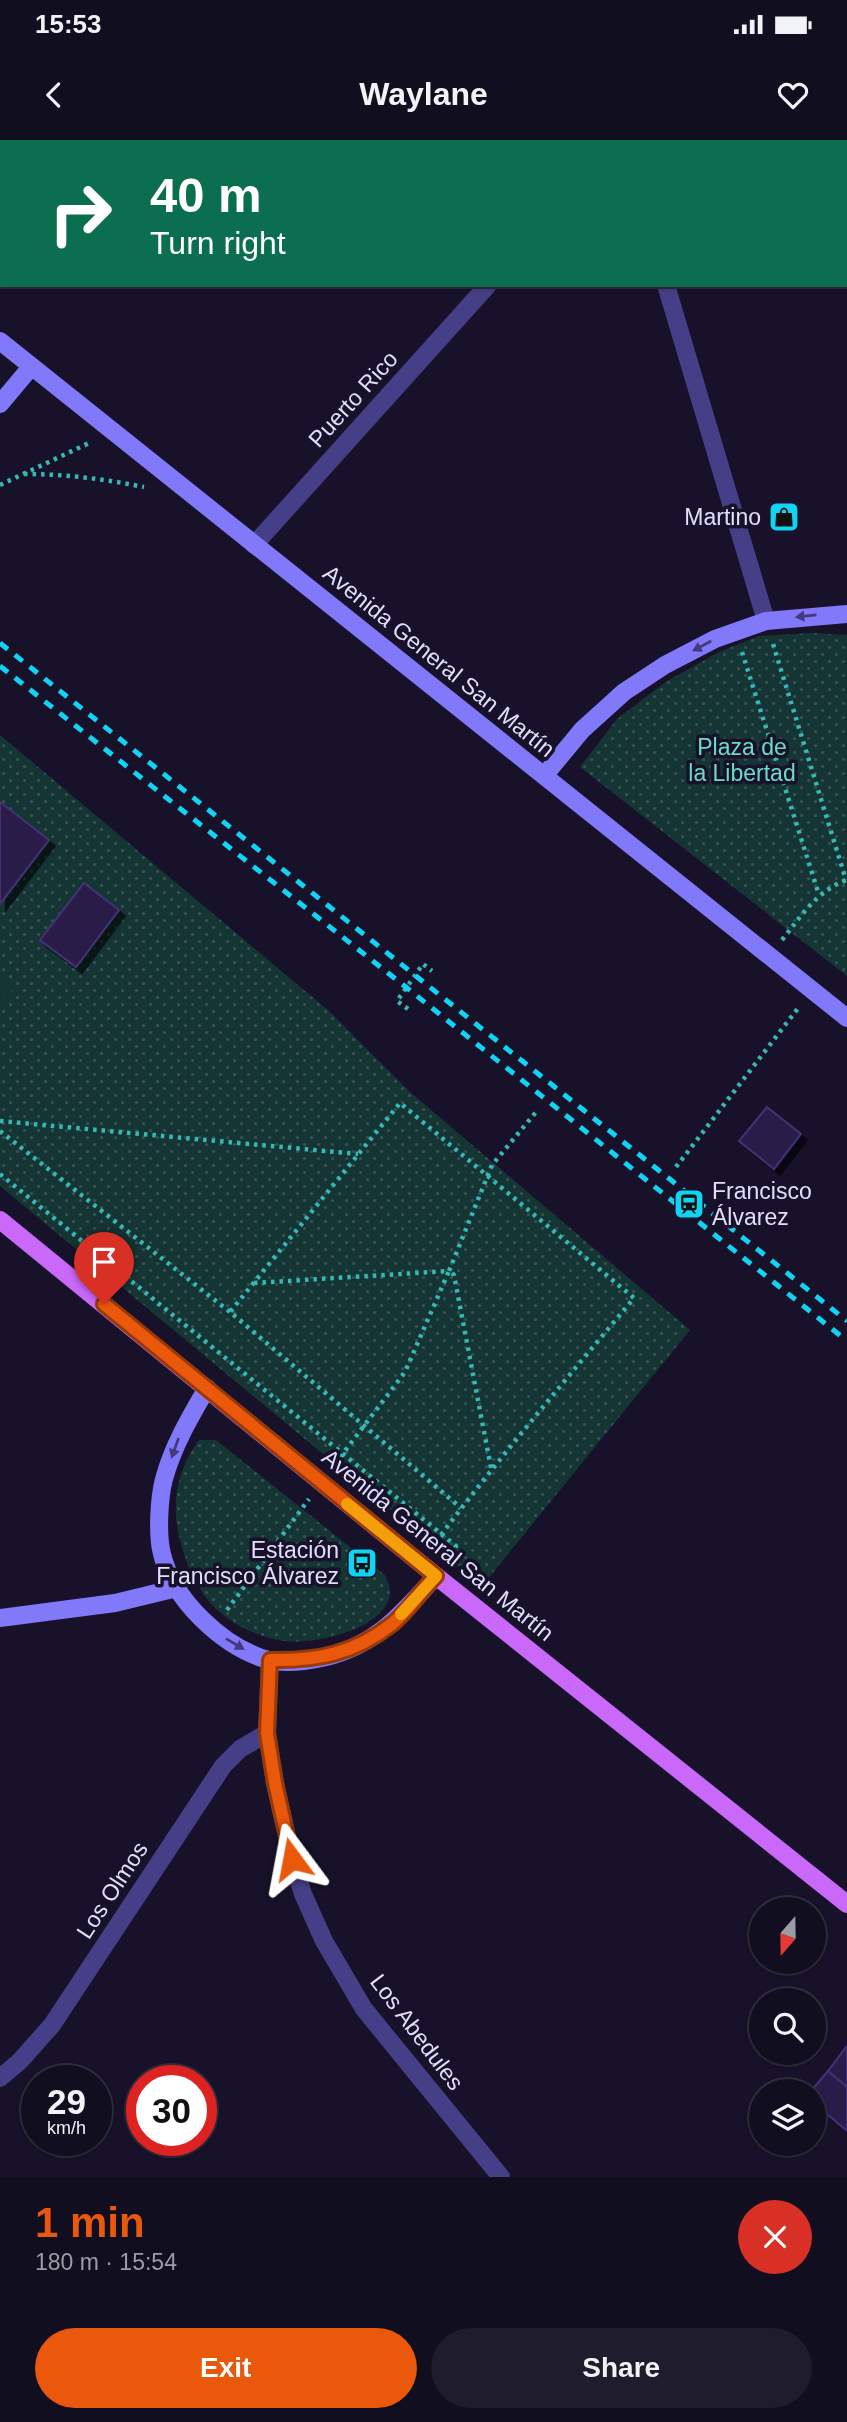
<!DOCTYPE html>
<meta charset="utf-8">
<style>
:root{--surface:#110e20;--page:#1e1c2d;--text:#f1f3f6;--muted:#9c9ca5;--line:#302e3e;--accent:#ea580c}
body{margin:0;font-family:Helvetica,sans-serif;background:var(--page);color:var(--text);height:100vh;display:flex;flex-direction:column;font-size:26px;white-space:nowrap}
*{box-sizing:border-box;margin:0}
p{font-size:23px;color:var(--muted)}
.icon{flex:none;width:38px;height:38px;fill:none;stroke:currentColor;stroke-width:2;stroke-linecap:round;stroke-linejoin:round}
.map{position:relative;height:2037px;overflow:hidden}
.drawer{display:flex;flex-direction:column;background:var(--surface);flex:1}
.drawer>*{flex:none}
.guide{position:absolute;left:0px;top:0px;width:847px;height:147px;box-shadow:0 2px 5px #0004,0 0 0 2px var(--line);background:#0b6e4f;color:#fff;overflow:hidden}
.needle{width:46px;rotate:200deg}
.fabs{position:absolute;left:749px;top:1757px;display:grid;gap:14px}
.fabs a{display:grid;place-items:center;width:77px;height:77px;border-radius:50%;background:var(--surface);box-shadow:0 2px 5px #0004,0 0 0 2px var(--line);font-size:35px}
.speed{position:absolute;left:21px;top:1925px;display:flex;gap:14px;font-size:35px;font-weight:700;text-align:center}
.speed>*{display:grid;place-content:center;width:91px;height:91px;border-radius:50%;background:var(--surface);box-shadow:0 2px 5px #0004,0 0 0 2px var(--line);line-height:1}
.speed small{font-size:18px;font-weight:400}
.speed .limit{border:10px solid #d22;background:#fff;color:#111}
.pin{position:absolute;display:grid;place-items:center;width:60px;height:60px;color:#fff;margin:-72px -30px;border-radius:50% 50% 50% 0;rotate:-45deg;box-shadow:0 0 7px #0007}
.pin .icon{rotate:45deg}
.me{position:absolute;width:77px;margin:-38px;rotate:347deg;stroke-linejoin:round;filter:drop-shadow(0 0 5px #0008)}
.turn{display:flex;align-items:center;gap:24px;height:147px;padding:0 35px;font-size:32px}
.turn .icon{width:91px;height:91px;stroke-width:2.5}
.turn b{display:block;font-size:49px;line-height:60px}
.round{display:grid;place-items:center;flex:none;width:74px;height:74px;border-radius:37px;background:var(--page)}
.headline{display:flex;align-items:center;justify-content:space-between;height:119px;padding:0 35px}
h1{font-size:42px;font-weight:800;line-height:52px;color:var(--accent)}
.primary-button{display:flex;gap:14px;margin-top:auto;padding:14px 35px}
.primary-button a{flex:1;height:80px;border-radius:42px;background:var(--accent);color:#fff;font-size:28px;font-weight:800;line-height:80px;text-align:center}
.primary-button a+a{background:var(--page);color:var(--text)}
.status{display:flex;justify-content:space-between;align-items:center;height:49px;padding:0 35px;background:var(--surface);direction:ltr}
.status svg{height:19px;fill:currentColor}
header{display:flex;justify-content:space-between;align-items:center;height:91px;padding:0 35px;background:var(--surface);font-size:32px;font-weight:800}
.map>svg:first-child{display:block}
</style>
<div class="status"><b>15:53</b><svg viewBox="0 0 49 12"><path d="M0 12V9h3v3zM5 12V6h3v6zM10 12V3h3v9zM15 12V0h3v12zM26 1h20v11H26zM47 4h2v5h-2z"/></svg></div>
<header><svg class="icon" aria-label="back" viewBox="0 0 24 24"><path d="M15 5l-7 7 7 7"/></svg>Waylane<svg class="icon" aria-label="heart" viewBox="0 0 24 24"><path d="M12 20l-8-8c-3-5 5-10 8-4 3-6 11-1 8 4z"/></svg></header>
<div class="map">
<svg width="847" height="2037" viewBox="0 0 847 2037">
<defs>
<pattern id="park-dots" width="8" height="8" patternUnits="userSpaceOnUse" patternTransform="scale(1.75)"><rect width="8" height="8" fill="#153434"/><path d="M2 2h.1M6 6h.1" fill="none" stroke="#375152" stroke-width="1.8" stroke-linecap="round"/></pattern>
<filter id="shadow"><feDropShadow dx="6" dy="6" stdDeviation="0" flood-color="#0009"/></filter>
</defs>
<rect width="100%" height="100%" fill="#17122a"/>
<path fill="url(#park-dots)" d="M 814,493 L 847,495 L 847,836 L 580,627 L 617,579 L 667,541 L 719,512 L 759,496 Z
M 0,595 L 329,871 L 410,952 L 690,1190 L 482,1446 L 0,1046 Z
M 199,1300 L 216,1300 L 385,1435 C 386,1439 390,1445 390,1450 C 391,1489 313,1505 284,1501 C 267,1499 244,1490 230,1480 C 201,1461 187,1429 179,1396 C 171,1361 178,1328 199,1300 Z"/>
<path fill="#153434" d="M 0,836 L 14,848 L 0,863 Z"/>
<path fill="#2a1f4a" stroke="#423275" stroke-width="2" filter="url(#shadow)" d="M 0,662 L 49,700 L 0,764 Z
M 84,743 L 119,770 L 76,827 L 40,800 Z
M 767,967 L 801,994 L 774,1029 L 739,1001 Z
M 847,1906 L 847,1947 L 828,1931 Z
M 828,1931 L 847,1947 L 847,1991 L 814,1963 L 814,1951 L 811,1951 Z"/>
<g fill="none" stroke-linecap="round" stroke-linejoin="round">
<path stroke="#36b8b6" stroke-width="4.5" stroke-dasharray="3.5 5" stroke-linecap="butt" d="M 24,334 C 65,334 104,339 144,347
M 0,345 L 89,303
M 773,504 L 846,740
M 742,512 L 819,755
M 782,800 C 802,775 816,752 846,740
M 408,869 L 397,861 L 423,824 L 432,831
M 0,981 L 358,1014
M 0,991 L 230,1172
M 676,1027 L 799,867
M 0,1034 L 456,1406 L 449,1417
M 254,1143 L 449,1131 L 492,1025 L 536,972
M 335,1324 L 405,1232 L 449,1131 L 454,1135 L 491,1328
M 441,1395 C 503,1313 569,1236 634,1158 L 400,963 L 230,1172 L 461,1368
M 227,1470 L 309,1359"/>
<path stroke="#453f87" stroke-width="18" d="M 109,2 L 111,0
M 624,2 L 627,0
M 0,121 L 2,119
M 666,145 L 766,481
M 254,405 L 488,145
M 270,1520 L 267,1593 L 275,1643 L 292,1719 L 303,1754 L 324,1801 L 364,1869 L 501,2037
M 0,1938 L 20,1921 L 52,1885 L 223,1626 L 240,1609 L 267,1593"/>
<path stroke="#8178fa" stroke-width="18" d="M 0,201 L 847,878
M 0,264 L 31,227
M 544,636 L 582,590 L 624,552 L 665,525 L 715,499 L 766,481 L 847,474
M 207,1248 C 190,1277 173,1306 164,1339 C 159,1358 157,1395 162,1414 C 173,1460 223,1507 268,1520 C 285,1524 309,1521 326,1517 C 378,1504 402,1473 436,1436
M 0,1478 L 115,1463 L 177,1448"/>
<path stroke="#c968f9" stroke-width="18" d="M 0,1080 L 436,1436 L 847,1764"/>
<path stroke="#11d4f5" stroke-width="5" stroke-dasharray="10 9" stroke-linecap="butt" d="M 0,503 L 847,1181
M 0,526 L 407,848 L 847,1201"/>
</g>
<defs><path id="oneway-solid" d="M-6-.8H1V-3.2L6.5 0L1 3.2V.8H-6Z" transform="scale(1.75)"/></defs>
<g fill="#413b7d">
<use href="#oneway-solid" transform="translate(806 476) rotate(174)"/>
<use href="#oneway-solid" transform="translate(702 506) rotate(152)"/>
<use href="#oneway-solid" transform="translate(175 1308) rotate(110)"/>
<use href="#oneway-solid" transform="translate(235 1504) rotate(31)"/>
</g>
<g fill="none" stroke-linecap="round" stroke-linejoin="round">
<g stroke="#983908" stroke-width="18">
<path id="route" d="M 104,1164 L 436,1436 C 421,1451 408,1471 392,1484 C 354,1514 317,1521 270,1520 L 267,1593 L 275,1643 L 292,1719"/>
</g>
<use href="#route" stroke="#ea580c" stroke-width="12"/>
<path stroke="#f59e0b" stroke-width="12" d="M 347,1364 L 436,1436 L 401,1474"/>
</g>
<defs>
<g id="shop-square" transform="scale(1.575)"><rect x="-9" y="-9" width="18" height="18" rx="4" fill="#11d4f5" stroke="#17122a"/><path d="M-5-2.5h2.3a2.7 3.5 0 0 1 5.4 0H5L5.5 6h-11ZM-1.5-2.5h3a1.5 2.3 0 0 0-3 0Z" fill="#111"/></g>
<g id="station-square" transform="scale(1.575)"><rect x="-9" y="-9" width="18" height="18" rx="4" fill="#11d4f5" stroke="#17122a"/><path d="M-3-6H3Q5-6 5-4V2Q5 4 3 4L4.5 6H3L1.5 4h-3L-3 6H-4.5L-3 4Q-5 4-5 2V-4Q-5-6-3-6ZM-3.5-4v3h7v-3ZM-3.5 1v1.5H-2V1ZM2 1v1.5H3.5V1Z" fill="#111"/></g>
<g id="bus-square" transform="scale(1.575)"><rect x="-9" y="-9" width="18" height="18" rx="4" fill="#11d4f5" stroke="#17122a"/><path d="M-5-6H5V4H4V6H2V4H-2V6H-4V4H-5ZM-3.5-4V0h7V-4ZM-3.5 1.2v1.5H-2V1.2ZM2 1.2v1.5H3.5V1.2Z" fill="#111"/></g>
</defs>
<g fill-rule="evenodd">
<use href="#shop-square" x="784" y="377"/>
<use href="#station-square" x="689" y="1064"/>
<use href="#bus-square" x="362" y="1423"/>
</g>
<g text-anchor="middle" stroke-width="7" stroke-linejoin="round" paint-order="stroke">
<g font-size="23" fill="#e2ddfe" stroke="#17122a">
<text transform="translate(353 259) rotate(-48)" y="8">Puerto Rico</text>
<text transform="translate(439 521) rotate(39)" y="8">Avenida General San Martín</text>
<text transform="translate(438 1405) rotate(39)" y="8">Avenida General San Martín</text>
<text transform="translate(112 1750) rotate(-57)" y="8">Los Olmos</text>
<text transform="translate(417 1892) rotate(53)" y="8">Los Abedules</text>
</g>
<g font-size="23" fill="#e2ddfe" stroke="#17122a" text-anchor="end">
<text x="761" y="385">Martino</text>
<text x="712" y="1059" text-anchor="start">Francisco<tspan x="712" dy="26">Álvarez</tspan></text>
<text x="339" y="1418">Estación<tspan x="339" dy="26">Francisco Álvarez</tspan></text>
</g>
<g font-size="23" fill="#6adcc5" stroke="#17122a">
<text x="742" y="615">Plaza de<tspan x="742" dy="26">la Libertad</tspan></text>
</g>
</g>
</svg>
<div class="fabs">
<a><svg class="needle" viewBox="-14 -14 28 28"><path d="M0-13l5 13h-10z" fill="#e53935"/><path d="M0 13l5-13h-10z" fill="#9c9ca5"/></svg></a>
<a><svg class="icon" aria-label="search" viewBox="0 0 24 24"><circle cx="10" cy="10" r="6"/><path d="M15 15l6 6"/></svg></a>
<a><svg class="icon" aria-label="layers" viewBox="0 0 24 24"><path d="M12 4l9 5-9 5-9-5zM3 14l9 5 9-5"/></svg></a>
</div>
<div class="speed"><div>29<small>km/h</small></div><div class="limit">30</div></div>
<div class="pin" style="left:104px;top:1164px;background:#d93025"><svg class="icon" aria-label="arrive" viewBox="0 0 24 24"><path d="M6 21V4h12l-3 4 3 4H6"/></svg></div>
<svg class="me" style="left:292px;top:1719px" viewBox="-20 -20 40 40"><path d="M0-17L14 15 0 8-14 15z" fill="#ea580c" stroke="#fff" stroke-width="4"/></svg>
<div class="guide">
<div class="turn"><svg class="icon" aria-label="right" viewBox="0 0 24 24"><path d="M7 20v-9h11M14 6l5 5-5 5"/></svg><div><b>40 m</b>Turn right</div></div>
</div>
</div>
<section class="drawer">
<div class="headline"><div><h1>1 min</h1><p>180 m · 15:54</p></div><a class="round" style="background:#d93025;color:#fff"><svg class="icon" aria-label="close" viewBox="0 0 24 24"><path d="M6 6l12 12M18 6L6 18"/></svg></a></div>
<div class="primary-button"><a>Exit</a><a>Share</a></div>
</section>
